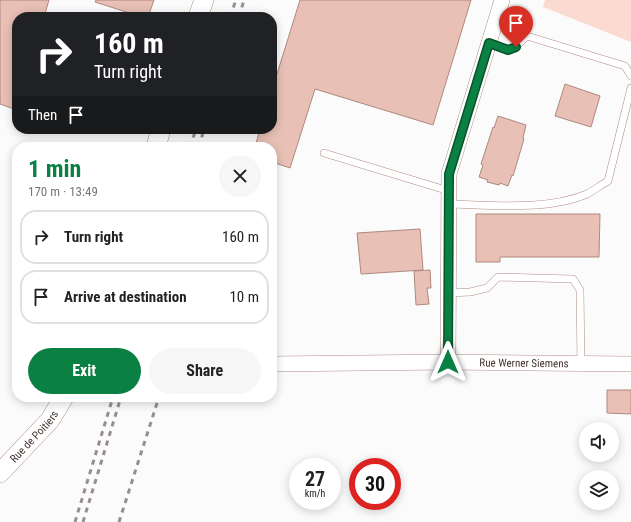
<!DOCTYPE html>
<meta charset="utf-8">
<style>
:root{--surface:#fff;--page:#f6f6f6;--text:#222;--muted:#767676;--line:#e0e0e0;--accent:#0b8043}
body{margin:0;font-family:"Roboto Condensed",sans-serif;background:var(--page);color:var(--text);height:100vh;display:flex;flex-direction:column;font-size:15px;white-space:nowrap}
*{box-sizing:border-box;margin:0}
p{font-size:13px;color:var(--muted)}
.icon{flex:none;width:22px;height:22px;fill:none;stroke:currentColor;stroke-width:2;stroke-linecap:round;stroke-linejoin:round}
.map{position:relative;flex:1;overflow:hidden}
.details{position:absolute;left:12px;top:142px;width:265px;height:260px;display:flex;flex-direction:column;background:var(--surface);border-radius:16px;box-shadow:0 2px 10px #0003}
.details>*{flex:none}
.top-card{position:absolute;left:12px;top:12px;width:265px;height:122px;border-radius:16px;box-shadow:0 2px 10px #0003;background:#202124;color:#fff;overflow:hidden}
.controls{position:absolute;left:579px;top:422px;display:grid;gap:8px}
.controls a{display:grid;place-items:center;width:40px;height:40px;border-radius:50%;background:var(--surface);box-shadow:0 2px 10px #0003;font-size:20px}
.speed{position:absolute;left:289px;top:458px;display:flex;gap:8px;font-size:20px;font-weight:700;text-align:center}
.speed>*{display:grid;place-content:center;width:52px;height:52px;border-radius:50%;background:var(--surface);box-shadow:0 2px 10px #0003;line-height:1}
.speed small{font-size:10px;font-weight:400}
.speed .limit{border:6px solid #d22;background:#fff;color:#111}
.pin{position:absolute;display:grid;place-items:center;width:34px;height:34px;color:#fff;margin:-41px -17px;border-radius:50% 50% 50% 0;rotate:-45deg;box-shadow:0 0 4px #0007}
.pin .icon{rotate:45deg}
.me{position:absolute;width:44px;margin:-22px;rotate:0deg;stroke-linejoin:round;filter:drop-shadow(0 0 3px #0008)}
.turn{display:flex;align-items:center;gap:14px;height:84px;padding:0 16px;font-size:18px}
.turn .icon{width:52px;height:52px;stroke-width:2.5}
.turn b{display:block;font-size:28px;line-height:34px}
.then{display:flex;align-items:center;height:38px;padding:0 16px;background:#0003;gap:8px;font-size:15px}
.round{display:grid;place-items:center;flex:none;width:42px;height:42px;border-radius:21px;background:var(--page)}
.summary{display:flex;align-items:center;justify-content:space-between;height:68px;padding:0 16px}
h1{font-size:24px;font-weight:700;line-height:30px;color:var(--accent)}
.action{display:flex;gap:8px;margin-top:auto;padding:8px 16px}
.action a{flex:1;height:46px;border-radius:24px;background:var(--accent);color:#fff;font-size:16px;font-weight:700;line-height:46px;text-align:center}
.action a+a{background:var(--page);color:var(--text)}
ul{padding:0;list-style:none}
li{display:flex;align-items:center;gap:12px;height:54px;margin:0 8px 6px;padding:0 8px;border:2px solid var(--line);border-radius:16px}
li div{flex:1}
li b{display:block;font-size:15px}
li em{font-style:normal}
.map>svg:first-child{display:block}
</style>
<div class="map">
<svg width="631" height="522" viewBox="0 0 631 522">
<rect width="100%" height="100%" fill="#fbfbfb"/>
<path fill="#fadad1" d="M 545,0 L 631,0 L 631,42 L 543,7 Z"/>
<path fill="#e8c0b5" stroke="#ae887f" d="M 0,0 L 49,0 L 44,17 L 17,17 L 17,100 L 14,109 L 0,104 Z
M 96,0 L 154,0 L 148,17 L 142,17 L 95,2 Z
M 300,0 L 471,0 L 433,125 L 315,89 L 290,168 L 272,162 L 272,147 L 255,147 L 260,129 L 272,129 L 272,90 Z
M 565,84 L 600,96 L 591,127 L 555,116 Z
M 498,116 L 526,125 L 523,138 L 524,139 L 513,176 L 512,175 L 508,186 L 500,183 L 499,185 L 487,182 L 488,180 L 479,177 L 483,165 L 481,164 L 493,127 L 494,128 Z
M 476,214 L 600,214 L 599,257 L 500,257 L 500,262 L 476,262 Z
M 420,229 L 423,270 L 361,274 L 357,233 Z
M 430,270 L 431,288 L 427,288 L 429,304 L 416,305 L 414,271 Z
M 607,390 L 631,390 L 631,414 L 607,413 Z"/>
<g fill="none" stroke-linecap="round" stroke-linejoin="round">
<g stroke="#b28c83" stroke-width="8">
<path id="service" d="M 489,43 C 511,51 510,53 527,36 L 625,66 L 631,76
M 324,153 L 449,191
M 449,204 C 491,205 547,211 587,194 C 594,190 601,185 608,181 L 631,88
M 449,293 L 470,292 L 487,288 L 498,277 L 573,279 L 580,290 L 581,363"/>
</g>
<g stroke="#b28c83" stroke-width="16">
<g id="minor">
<path d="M 448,362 L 449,174 L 502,0"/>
<path id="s1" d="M 272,364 L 448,362 L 631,364"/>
</g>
</g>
<g stroke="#b28c83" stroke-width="20">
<g id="tertiary">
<path d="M 198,17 L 204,0"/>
<path d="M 156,147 L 161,129"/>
<path id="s2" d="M 0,473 L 50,420 L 64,397"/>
</g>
</g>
<use href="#service" stroke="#fff" stroke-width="7"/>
<use href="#minor" stroke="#fff" stroke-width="15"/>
<use href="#tertiary" stroke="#fff" stroke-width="19"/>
<path stroke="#988f8d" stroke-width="3" stroke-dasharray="5 5" stroke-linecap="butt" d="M 230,17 L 236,0
M 239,17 L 244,0
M 190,147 L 196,129
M 199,147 L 204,129
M 75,522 L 113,397
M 83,522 L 121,397
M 119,522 L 159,397"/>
</g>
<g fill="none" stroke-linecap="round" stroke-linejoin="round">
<g stroke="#07532c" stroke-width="10">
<path id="route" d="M 448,362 L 449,174 L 489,43 L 508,50 L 516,47"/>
</g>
<use href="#route" stroke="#0b8043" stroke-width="7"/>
</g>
<g text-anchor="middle" stroke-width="3" stroke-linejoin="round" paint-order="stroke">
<g font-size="11" fill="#43332f" stroke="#fbfbfb">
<text dy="4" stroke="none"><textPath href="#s1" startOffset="252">Rue Werner Siemens</textPath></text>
<text dy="4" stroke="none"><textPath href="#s2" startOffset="50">Rue de Poitiers</textPath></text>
</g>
</g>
</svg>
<div class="controls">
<a><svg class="icon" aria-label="sound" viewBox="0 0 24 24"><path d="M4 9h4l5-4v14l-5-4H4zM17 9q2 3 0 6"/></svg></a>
<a><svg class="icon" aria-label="layers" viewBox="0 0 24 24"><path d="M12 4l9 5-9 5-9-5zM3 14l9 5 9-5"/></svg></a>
</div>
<div class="speed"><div>27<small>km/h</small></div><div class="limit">30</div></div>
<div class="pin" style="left:516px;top:47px;background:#d93025"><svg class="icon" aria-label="arrive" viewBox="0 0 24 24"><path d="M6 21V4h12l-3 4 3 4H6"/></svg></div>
<svg class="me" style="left:448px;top:362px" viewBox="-20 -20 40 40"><path d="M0-17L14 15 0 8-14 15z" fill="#0b8043" stroke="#fff" stroke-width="4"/></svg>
<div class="top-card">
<div class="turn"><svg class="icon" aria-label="right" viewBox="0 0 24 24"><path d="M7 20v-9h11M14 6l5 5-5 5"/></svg><div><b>160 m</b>Turn right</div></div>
<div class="then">Then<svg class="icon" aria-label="arrive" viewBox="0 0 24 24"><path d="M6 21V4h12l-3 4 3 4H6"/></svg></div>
</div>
<section class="details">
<div class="summary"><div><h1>1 min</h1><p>170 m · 13:49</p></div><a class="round"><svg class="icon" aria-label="close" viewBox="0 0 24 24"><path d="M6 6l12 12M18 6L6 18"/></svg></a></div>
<ul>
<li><svg class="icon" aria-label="right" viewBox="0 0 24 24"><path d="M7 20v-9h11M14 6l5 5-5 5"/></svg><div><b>Turn right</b></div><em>160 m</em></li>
<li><svg class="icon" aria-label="arrive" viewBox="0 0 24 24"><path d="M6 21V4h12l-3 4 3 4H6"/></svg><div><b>Arrive at destination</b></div><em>10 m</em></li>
</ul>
<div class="action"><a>Exit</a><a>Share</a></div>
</section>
</div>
